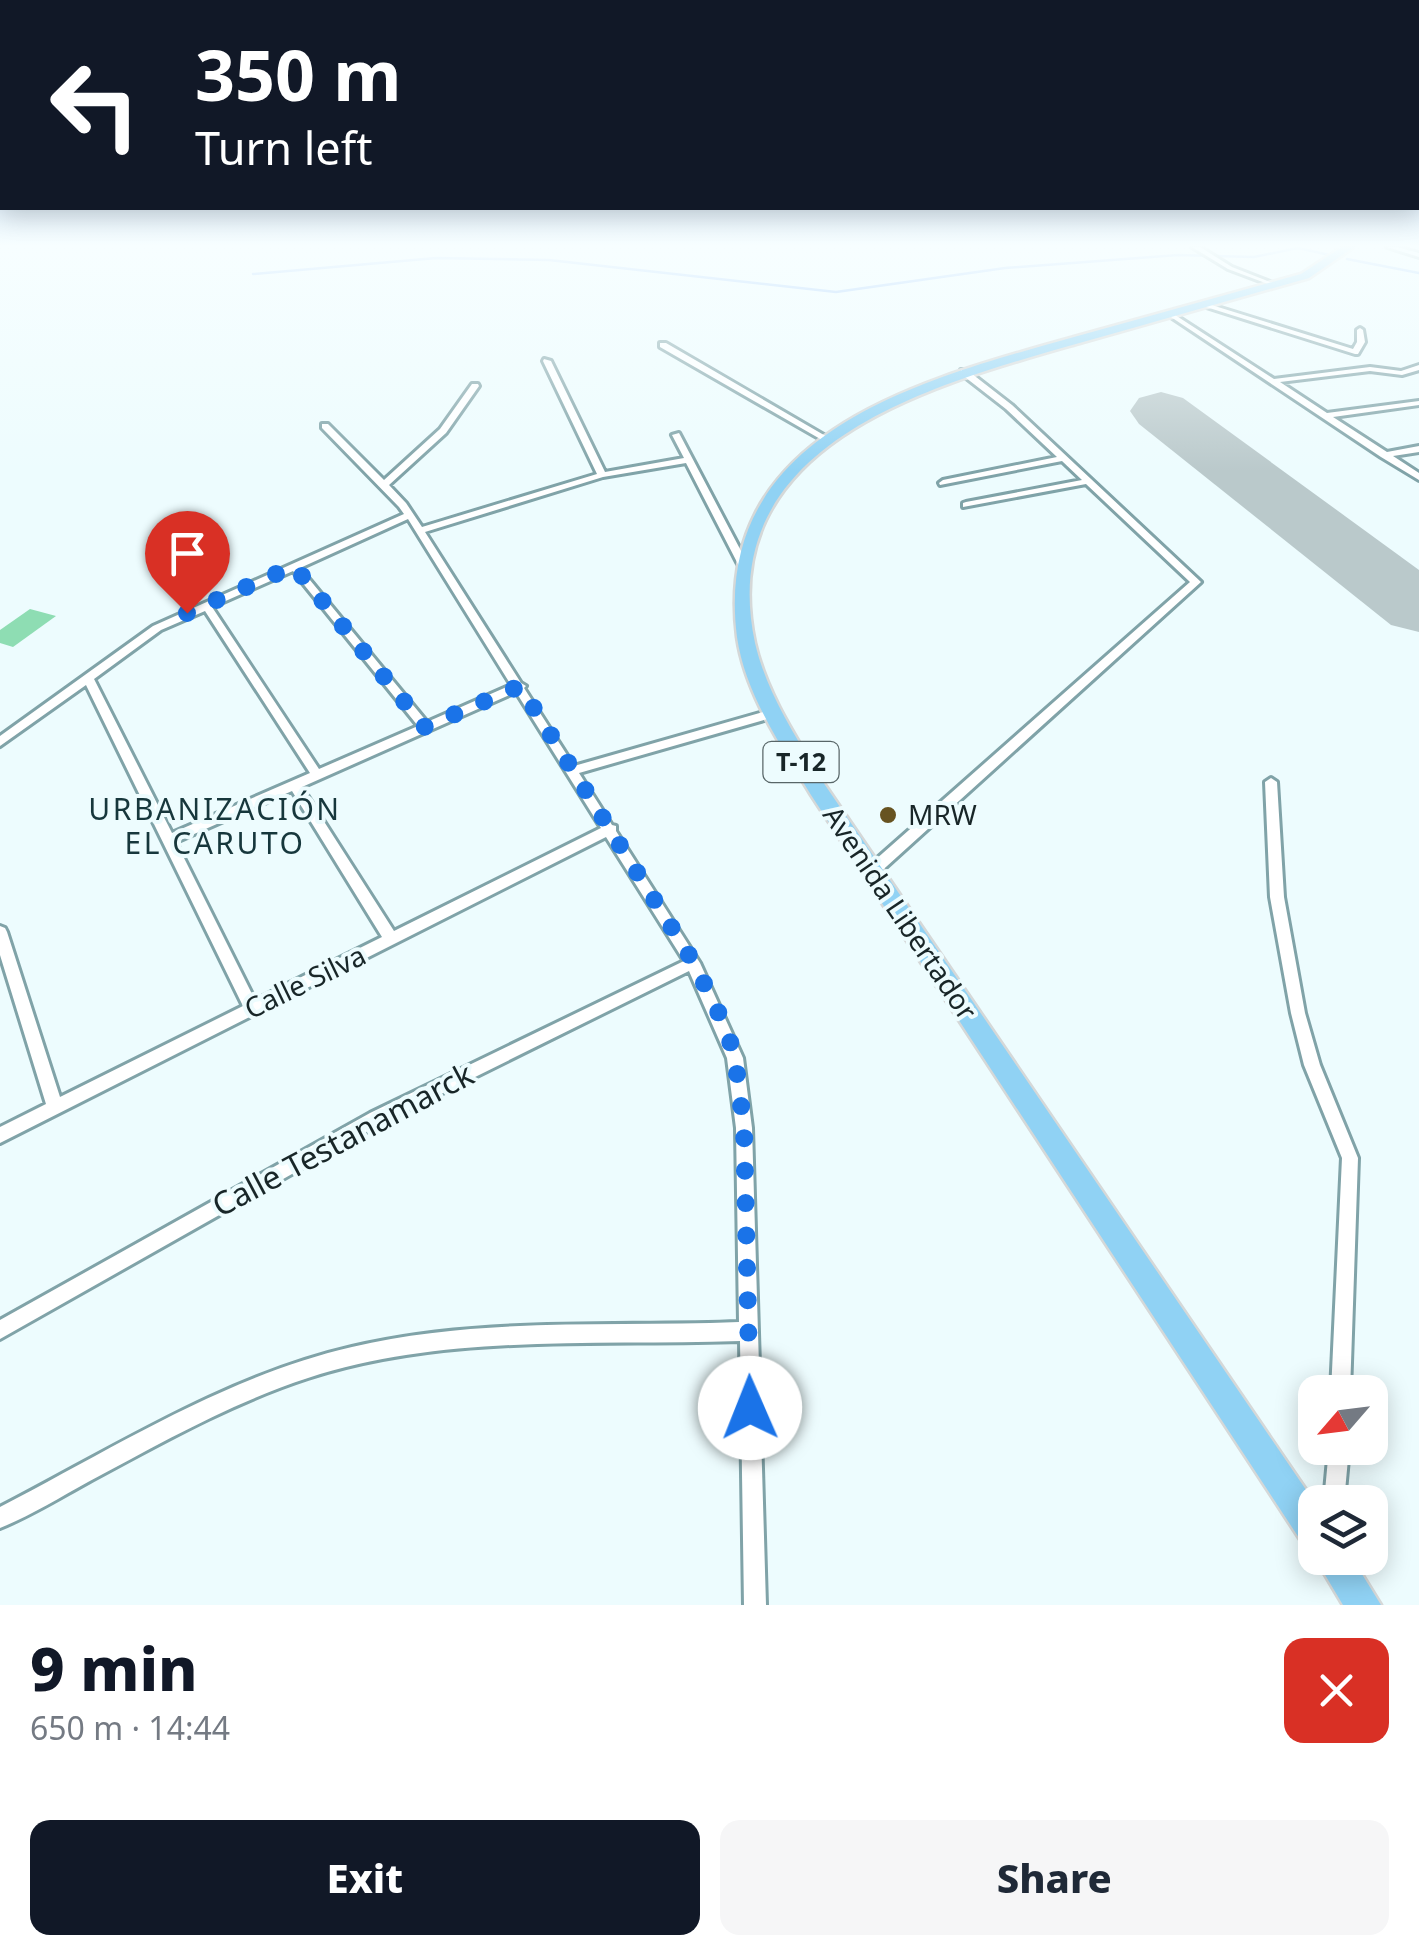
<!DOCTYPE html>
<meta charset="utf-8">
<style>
:root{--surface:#fff;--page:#f6f6f7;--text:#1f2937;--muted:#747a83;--accent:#111827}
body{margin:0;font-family:"Noto Sans",sans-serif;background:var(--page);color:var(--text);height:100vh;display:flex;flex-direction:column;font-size:38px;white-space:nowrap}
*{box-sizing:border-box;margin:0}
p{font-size:32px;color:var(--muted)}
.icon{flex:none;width:55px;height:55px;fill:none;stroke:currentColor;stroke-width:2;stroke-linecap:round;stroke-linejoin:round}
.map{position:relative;height:1605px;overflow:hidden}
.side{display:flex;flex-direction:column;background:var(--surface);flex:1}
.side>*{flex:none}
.hud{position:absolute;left:0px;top:0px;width:1420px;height:210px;box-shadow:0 5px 25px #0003;background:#111827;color:#fff;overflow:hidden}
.needle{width:65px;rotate:242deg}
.buttons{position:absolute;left:1298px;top:1375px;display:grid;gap:20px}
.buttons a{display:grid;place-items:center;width:90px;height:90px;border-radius:20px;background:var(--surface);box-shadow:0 5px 25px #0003;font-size:50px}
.pin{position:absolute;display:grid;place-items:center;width:85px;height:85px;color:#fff;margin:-102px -42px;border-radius:50% 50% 50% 0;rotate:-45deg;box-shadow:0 0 10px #0007}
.pin .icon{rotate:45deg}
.me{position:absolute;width:110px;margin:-55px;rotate:359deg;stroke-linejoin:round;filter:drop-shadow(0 0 8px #0008)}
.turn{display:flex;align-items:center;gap:35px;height:210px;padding:0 30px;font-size:45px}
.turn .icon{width:130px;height:130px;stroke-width:2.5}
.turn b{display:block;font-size:70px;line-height:85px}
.round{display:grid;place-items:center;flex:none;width:105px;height:105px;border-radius:20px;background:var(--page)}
.headline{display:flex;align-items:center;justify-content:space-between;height:170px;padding:0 30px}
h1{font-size:60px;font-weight:800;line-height:75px;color:var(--accent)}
.button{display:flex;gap:20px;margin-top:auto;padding:20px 30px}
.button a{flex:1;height:115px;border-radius:20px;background:var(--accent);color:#fff;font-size:40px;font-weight:800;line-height:115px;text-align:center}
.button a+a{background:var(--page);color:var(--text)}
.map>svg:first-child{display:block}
</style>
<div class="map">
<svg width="1419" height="1605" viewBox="0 0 1419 1605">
<rect width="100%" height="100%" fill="#edfcfe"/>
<path fill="#8eddb3" d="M 30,609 L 56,616 L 13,647 L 0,643 L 0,630 Z"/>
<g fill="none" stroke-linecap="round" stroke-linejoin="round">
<path stroke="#90befc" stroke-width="2.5" d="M 1347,259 L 1419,273
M 253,274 L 436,258 L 549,260 L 836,292 L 1005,268 L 1178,255 L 1254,257 L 1298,248 L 1334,256"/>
<path fill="#bac9cb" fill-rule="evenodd" d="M 1161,392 L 1183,398 L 1419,570 L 1419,632 L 1391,625 L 1139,424 L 1130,411 L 1139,398 Z"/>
<g stroke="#80a3a8" stroke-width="6">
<path id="minor" d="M 1192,247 L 1200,247 L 1232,267 L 1278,285 L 1273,286 L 1228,269 Z
M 1387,247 L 1397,247 L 1419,253 L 1419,257 Z
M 1205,303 L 1353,349 L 1357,342 L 1357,330 L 1360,328 L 1363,330 L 1365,342 L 1358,354 L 1355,354 L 1203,306 L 1203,304 Z
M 1168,313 L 1172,313 L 1274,379 L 1370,367 L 1401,371 L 1419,365 L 1419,370 L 1402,375 L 1370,371 L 1280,382 L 1327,413 L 1419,401 L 1419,405 L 1333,417 L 1387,452 L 1419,446 L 1419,452 L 1393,456 L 1419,473 L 1419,480 L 1381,457 L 1168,315 Z
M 660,343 L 666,343 L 829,438 L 822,440 L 660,347 Z
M 544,359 L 551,361 L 605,472 L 684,458 L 672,435 L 679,433 L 750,568 L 745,571 L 740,568 L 686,463 L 603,477 L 425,532 L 521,683 L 526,686 L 524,688 L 574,766 L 774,709 L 780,713 L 778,716 L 579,773 L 612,825 L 616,826 L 616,831 L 700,963 L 743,1058 L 752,1128 L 766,1605 L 744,1605 L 740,1341 C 597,1346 446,1333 308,1378 C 231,1403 159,1444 88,1482 C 59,1498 30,1516 0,1528 L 0,1507 C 114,1448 226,1376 352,1347 C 478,1317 611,1327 739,1322 L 736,1128 L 727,1058 L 689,971 L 382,1123 L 0,1339 L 0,1320 L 370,1113 L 684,961 L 606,837 L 0,1143 L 0,1127 L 46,1104 L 0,955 L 0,926 L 5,928 L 7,932 L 60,1097 L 243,1006 L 86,685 L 0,746 L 0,736 L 153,626 L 404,514 L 399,507 L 322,428 L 322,424 L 328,424 L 384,480 L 440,429 L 472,384 L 478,384 L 479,386 L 446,433 L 389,485 L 406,503 L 422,527 L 597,474 L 543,361 ZM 408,519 L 511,685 L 427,722 L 300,568 ZM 293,571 L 418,726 L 319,769 L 212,607 ZM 205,611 L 310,773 L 172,833 L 94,679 L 161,630 ZM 516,692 L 601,828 L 394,931 L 302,787 ZM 292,791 L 382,937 L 255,1000 L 176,842 Z
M 961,370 L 967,370 L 1012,405 L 1201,582 L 876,876 L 866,876 L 864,872 L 866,868 L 1190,582 L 1086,484 L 963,507 L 963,503 L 966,502 L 1082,480 L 1062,461 L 940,485 L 939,483 L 943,480 L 1057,457 L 1006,409 L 961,374 Z
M 1271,778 L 1277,782 L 1284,897 L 1305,1013 L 1320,1065 L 1358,1158 L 1350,1392 L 1331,1392 L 1342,1158 L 1304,1065 L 1291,1013 L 1270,897 L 1265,782 Z
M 1329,1448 L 1349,1448 L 1344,1502 L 1324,1502 Z"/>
</g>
<g stroke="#d5d8d8" stroke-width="5">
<path id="trunk" d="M 1342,247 L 1354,247 L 1309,278 C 1233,299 1158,321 1083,342 C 936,384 712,441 755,643 C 767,695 798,740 825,785 L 1315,1503 L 1315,1549 L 1303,1544 L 811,795 C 782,747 745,694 737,637 C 711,433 921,380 1074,337 C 1150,316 1226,295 1301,274 Z
M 1315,1558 L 1352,1558 L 1381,1605 L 1343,1605 Z"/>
</g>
<use href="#minor" fill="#fff" fill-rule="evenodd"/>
<use href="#trunk" fill="#90d2f4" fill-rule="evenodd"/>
</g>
<linearGradient id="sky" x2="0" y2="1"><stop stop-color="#85b8f0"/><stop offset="0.52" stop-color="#f7feff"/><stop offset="1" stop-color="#f7feff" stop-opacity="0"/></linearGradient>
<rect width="1419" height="472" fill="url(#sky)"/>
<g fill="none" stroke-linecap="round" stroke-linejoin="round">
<path stroke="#1a73e8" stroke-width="18" stroke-dasharray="0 32.4" d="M 187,613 L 294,566 L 425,727 L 520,686 L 694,963 L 726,1028 L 735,1058 L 744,1128 L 750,1408"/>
</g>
<circle fill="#675321" stroke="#edfcfe" stroke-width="4" cx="888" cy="815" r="10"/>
<g text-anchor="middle" stroke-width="8" stroke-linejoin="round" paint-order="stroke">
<rect fill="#edfcfe" stroke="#586668" stroke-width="2.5" x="763.5" y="742" width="75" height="40" rx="8"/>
<g font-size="25" font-weight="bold" fill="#182628">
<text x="801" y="771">T-12</text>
</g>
<g font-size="28" fill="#182628" stroke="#edfcfe" text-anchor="start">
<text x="908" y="825">MRW</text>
</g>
<g font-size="28" fill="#182628" stroke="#edfcfe">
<text transform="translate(900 913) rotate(56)" y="10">Avenida Libertador</text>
<text transform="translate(305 982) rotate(-26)" y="10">Calle Silva</text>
</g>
<g font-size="30" letter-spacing="2.5" fill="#17373c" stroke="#edfcfe">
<text x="215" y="820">URBANIZACIÓN<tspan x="215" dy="34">EL CARUTO</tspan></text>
</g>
<g font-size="32" fill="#182628" stroke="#edfcfe">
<text transform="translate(343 1140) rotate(-28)" y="11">Calle Testanamarck</text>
</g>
</g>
</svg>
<div class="buttons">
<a><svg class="needle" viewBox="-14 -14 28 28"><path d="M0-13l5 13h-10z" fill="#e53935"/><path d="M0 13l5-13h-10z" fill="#747a83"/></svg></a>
<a><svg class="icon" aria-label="layers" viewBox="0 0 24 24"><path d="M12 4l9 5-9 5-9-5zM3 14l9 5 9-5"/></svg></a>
</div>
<div class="pin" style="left:187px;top:613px;background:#d93025"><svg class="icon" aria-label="arrive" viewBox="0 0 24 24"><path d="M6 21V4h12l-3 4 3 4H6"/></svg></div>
<svg class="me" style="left:750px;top:1408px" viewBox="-20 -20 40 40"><circle r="19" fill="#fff"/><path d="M0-13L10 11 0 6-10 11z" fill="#1a73e8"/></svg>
<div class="hud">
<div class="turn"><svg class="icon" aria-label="left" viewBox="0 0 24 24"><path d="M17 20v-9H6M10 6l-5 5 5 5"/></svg><div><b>350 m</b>Turn left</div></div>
</div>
</div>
<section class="side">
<div class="headline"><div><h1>9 min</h1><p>650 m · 14:44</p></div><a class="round" style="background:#d93025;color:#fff"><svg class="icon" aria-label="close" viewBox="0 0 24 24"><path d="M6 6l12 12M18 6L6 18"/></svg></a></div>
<div class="button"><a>Exit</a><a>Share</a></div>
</section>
